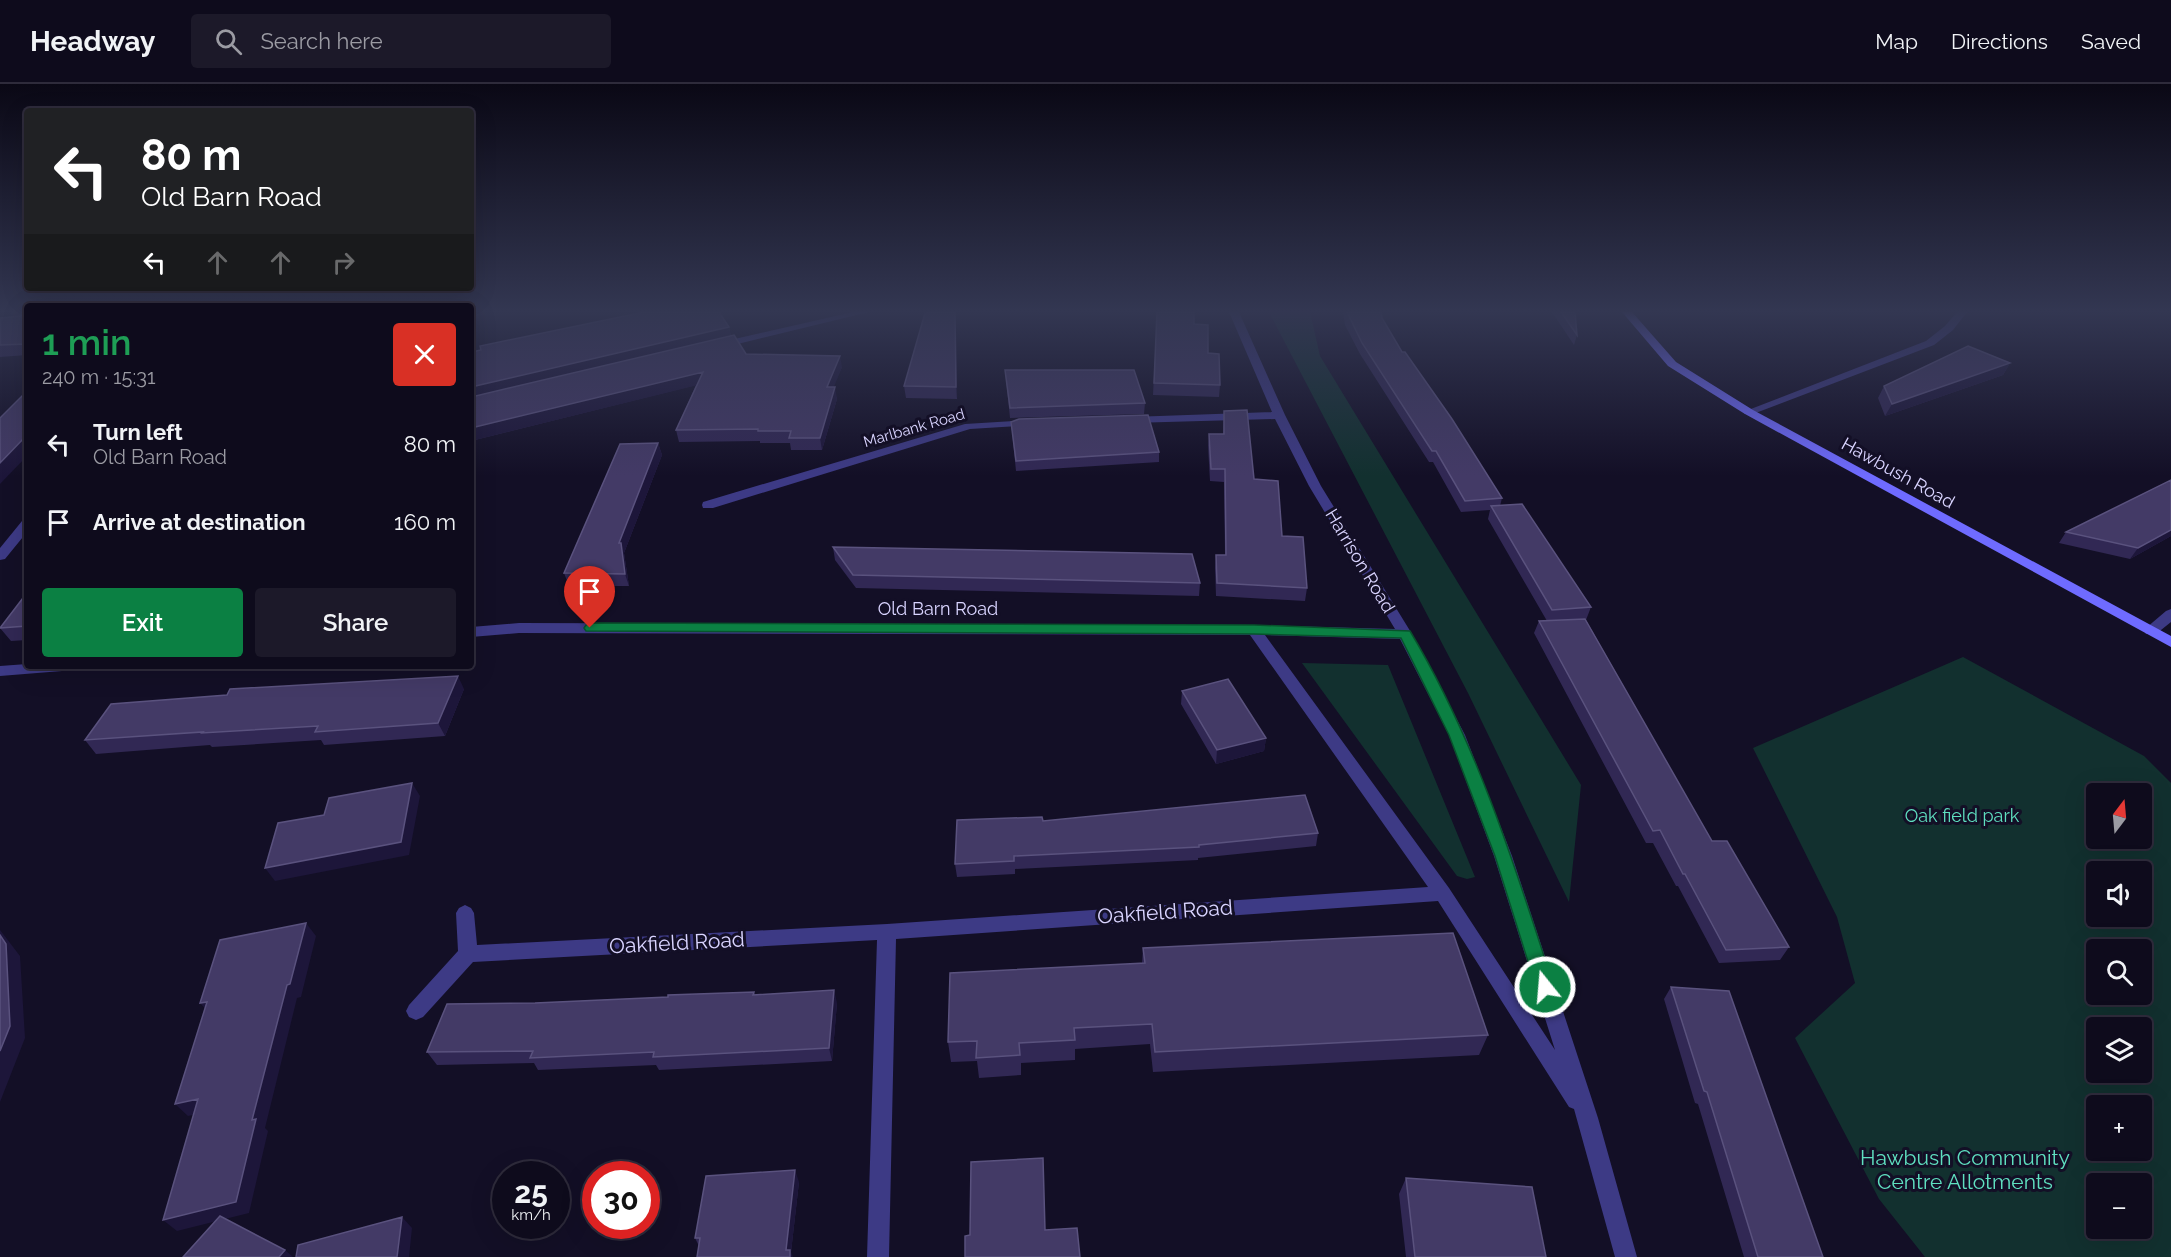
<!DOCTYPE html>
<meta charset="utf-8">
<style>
:root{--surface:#0e0b1c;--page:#1c1929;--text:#f1f3f6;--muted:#9b9ba3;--line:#2e2b3b;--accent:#0b8043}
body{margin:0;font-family:Raleway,sans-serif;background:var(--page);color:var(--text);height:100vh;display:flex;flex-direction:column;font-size:22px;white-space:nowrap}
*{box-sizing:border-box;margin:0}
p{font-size:20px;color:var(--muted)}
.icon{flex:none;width:33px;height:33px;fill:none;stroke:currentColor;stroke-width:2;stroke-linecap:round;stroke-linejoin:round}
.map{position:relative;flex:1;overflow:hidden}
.drawer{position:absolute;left:24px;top:219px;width:450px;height:366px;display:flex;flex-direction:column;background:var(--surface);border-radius:6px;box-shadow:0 6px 24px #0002,0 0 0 2px var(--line)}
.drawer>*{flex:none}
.top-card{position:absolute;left:24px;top:24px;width:450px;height:183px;border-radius:6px;box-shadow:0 6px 24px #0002,0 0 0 2px var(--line);background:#202124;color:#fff;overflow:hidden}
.needle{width:39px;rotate:16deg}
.tools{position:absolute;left:2086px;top:699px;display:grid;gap:12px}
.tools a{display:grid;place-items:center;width:66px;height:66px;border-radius:6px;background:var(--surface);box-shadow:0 6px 24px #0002,0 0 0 2px var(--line);font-size:30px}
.speed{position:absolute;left:492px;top:1077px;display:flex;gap:12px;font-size:30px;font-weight:700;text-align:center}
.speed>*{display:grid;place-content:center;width:78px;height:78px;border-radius:50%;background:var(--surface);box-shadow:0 6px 24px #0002,0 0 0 2px var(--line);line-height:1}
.speed small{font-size:15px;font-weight:400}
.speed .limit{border:9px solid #d22;background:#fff;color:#111}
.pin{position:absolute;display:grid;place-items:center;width:51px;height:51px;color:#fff;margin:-62px -26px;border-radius:50% 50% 50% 0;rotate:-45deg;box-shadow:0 0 6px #0007}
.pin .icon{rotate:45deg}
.me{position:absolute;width:66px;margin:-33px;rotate:343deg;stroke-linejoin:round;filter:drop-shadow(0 0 4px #0008)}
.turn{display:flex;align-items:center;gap:21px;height:126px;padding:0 18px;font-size:27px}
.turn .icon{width:78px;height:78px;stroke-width:2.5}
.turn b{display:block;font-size:42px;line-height:51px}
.lanes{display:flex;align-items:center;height:57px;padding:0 18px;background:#0003;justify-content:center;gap:30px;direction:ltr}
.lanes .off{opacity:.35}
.round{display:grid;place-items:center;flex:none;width:63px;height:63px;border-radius:6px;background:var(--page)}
.overview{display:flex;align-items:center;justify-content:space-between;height:102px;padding:0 18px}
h1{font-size:36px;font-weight:600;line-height:45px;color:#1e9e55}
.cta{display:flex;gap:12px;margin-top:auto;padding:12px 18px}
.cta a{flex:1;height:69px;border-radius:6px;background:var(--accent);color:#fff;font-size:24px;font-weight:600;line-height:69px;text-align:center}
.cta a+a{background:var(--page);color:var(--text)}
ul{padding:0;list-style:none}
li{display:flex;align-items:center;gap:18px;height:78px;padding:0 18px}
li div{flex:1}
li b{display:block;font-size:22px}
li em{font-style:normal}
header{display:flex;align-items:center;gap:36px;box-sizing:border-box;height:84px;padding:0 30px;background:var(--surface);border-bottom:2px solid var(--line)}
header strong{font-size:28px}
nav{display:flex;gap:33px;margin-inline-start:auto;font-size:21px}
.search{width:420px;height:54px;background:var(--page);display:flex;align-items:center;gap:15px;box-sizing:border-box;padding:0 21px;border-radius:6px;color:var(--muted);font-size:22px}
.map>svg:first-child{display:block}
</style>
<header>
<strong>Headway</strong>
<div class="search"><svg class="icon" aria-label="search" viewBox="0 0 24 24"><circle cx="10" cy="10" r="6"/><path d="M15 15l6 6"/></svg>Search here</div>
<nav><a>Map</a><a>Directions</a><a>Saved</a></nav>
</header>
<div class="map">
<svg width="2171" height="1173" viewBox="0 0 2171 1173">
<rect width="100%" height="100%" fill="#130f26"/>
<path fill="#12302f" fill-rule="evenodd" d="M 1269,228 L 1310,228 L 1320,272 L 1581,701 L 1569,818 L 1468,609 Z
M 1963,573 L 2144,672 L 2171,699 L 2171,1173 L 1925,1173 L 1879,1115 L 1795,954 L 1855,899 L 1837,833 L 1753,664 ZM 2097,710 L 2142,710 L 2142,754 L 2097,754 ZM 2097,788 L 2142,788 L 2142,832 L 2097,832 ZM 2097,866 L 2142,866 L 2142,910 L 2097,910 ZM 2097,944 L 2142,944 L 2142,988 L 2097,988 ZM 2097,1022 L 2142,1022 L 2142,1066 L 2097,1066 ZM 2097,1100 L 2142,1100 L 2142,1144 L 2097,1144 Z
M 1302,579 L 1388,581 L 1475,793 L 1467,795 L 1457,792 Z"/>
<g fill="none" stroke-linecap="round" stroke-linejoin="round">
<path fill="#3d3a85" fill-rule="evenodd" d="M 853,228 L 869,228 L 717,265 L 712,262 L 717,259 Z
M 1229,228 L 1239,228 L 1285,331 L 1321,402 L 1412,550 L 1465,651 L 1512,772 L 1598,1034 L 1637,1173 L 1615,1173 L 1574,1025 L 1569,1023 L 1438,817 L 896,855 L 889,1173 L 867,1173 L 877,856 L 473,878 L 423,933 L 416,936 L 409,933 L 406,927 L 409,921 L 458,867 L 456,829 L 459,824 L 465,821 L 471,824 L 474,829 L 477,861 L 887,840 L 1428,803 L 1250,551 L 519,549 L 471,553 L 471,543 L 519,539 L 1254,541 L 1395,545 L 1309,402 L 1275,335 L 1131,339 L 1125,336 L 1131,333 L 1272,328 ZM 1265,551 L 1400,555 L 1449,651 L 1494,772 L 1555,966 L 1449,804 Z
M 1957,228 L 1967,228 L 1953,246 L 1934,261 L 1753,330 L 1745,330 L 1743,328 L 1926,257 L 1945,242 Z
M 1032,336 L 1036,337 L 1036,341 L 970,345 L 713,424 L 703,424 L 702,421 L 703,418 L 965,340 Z
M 27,436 L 27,448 L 5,475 L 0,476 L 0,464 L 22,437 Z
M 2171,525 L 2171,538 L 2156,550 L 2146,550 L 2144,547 L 2146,544 L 2166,527 Z
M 27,580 L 27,582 L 69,582 L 62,587 L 0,592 L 0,582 Z"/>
<path fill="#6f6bff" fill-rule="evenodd" d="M 1622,228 L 1632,228 L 1676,278 L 1753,326 L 2171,552 L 2171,563 L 1745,330 L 1668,282 Z"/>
</g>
<path fill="#312854" d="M 10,228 L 27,228 L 27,271 L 0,273 L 0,234 L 13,232 Z
M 955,228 L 957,315 L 906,314 L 904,302 Z
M 1157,228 L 1194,240 L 1208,269 L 1220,301 L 1219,313 L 1153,311 Z
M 1343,228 L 1381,228 L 1382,234 L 1402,268 L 1502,414 L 1500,422 L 1591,523 L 1586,536 L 1712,757 L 1789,863 L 1780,876 L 1719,879 L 1678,802 L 1676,802 L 1653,759 L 1646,759 L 1534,549 L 1539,537 L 1547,537 L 1488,435 L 1490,426 L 1461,428 L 1433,378 L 1429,378 L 1360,270 L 1345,241 Z
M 1552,228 L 1575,228 L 1577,251 L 1574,261 Z
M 729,243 L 731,252 L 746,270 L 842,283 L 833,303 L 837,315 L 822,366 L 791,366 L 790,359 L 760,359 L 760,357 L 679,358 L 676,346 L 696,301 L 471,357 L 471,268 Z
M 2010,279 L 2003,291 L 1885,332 L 1878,314 L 1884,302 Z
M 1005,286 L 1145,319 L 1144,330 L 1010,334 Z
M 1224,327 L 1254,395 L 1307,504 L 1305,517 L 1216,512 L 1215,484 L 1216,471 L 1225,471 L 1224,398 L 1210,397 L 1208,362 L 1209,350 L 1223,350 Z
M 1011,338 L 1159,368 L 1159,378 L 1016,387 Z
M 658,359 L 662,371 L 624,469 L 629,502 L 569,502 L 564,489 Z
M 2066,448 L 2171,452 L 2130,475 L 2059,459 Z
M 833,463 L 1200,499 L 1199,512 L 856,504 L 835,476 Z
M 27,513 L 27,556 L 11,557 L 0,544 Z
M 464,605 L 445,652 L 324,661 L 321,656 L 212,663 L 210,661 L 96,670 L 85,656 Z
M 1182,607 L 1266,654 L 1264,667 L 1216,680 L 1181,620 Z
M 1043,737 L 1318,749 L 1316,762 L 1198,774 L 1198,776 L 1015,785 L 1015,790 L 957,793 L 955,780 Z
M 1143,864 L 1488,951 L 1479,971 L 1153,988 L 1150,960 L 1075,965 L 1075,976 L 1021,979 L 1021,991 L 979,994 L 977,977 L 951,978 L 948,958 L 1142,879 Z
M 1671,903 L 1823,1173 L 1744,1173 L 1698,1020 L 1695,1019 L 1664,915 Z
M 754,908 L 755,911 L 837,919 L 832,977 L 659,986 L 656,981 L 538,986 L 534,979 L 437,981 L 427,968 L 535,919 L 668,913 Z
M 1406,1094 L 1546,1173 L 1406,1173 L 1399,1110 Z
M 799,1098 L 791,1168 L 699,1162 L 695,1154 Z"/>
<path fill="#1d163a" d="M 955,228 L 956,239 L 957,315 L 956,303 Z
M 729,243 L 731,254 L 471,316 L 471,303 Z
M 840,272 L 842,283 L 829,315 L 827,303 Z
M 2010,279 L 2003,291 L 1885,332 L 1892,320 Z
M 703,288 L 706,299 L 471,357 L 471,344 Z
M 835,303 L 837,315 L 822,366 L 820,354 Z
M 27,351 L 27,372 L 0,400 L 0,379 Z
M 658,359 L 662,371 L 624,469 L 629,502 L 625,490 L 619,459 Z
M 2171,446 L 2171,452 L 2130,475 L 2138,464 Z
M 458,592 L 464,605 L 445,652 L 438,639 Z
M 1266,654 L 1264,667 L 1216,680 L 1217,666 Z
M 412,699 L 420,712 L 409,771 L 275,797 L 265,784 Z
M 306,839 L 316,852 L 301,913 L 297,914 L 265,1044 L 268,1047 L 249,1129 L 177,1147 L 163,1136 L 252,1036 L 287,901 Z
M 0,846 L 20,872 L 25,954 L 0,1018 Z
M 834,906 L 837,919 L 832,977 L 829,964 Z
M 207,918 L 212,932 L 200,919 Z
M 198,1015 L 211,1027 L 188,1032 L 175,1020 Z
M 795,1086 L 799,1098 L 791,1168 L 793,1173 L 788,1173 L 786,1166 Z
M 402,1133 L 412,1144 L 409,1173 L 397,1173 Z
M 285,1166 L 293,1173 L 279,1173 Z"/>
<path fill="#433a66" stroke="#5a527e" stroke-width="1.5" d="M 21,228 L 27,228 L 27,260 L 0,261 L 0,234 L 21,232 Z
M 644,228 L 719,228 L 729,243 L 471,303 L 471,268 L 481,266 L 480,262 Z
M 955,228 L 956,303 L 904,302 L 925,229 Z
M 1157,228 L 1194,228 L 1194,240 L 1208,241 L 1208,269 L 1219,270 L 1220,301 L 1154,299 Z
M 1347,228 L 1381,228 L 1382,234 L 1402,268 L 1405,268 L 1452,335 L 1502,414 L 1465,417 L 1436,367 L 1432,367 L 1362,259 Z
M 1561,228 L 1575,228 L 1577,251 Z
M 734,251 L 746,270 L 840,272 L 827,303 L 835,303 L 820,354 L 789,354 L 791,347 L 758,347 L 758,345 L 676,346 L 703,288 L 471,344 L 471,313 Z
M 1968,262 L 2010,279 L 1892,320 L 1884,302 Z
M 1005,286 L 1134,286 L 1145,319 L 1010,324 Z
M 27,307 L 27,351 L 0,379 L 0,334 Z
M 1247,326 L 1254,395 L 1278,397 L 1282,452 L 1303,453 L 1307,504 L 1217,499 L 1216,471 L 1226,471 L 1225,385 L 1211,385 L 1209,350 L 1224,350 L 1224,327 Z
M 1148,331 L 1159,368 L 1016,377 L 1011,338 L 1019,335 Z
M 658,359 L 619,459 L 621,459 L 625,490 L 564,489 L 620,360 Z
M 2171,396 L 2171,446 L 2138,464 L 2066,448 Z
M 1522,420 L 1591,523 L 1552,526 L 1491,422 Z
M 833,463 L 1192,470 L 1200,499 L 853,491 Z
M 27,513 L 27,542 L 0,544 L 23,514 Z
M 1585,535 L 1712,757 L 1727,757 L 1789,863 L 1726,866 L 1685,790 L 1683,790 L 1660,746 L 1653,747 L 1539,537 Z
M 458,592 L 438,639 L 315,648 L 318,642 L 202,649 L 203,648 L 85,656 L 111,620 L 227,611 L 230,605 Z
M 1228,595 L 1266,654 L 1217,666 L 1182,607 Z
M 412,699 L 401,758 L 265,784 L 278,739 L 324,731 L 329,714 Z
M 1305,711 L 1318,749 L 1199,761 L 1199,763 L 1014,772 L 1014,777 L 955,780 L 957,736 L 1042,733 L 1043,737 Z
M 306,839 L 290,900 L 287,901 L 252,1036 L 256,1035 L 236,1118 L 163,1136 L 198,1015 L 175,1020 L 207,918 L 200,919 L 220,856 Z
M 1453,849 L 1488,951 L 1155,968 L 1152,940 L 1074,944 L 1075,956 L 1019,959 L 1020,971 L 976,974 L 977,957 L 948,958 L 950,889 L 1145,879 L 1143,864 Z
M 0,851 L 6,860 L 10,942 L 0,967 Z
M 1671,903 L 1729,907 L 1823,1173 L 1758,1173 L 1707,1008 L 1704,1007 Z
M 834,906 L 829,964 L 653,973 L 654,968 L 530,974 L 533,967 L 427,968 L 447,920 L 535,919 L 668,913 L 668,911 L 754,908 L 753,911 Z
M 1043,1074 L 1045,1146 L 1077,1144 L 1080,1173 L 965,1173 L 965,1152 L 970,1151 L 971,1078 Z
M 795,1086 L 786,1166 L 790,1166 L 790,1173 L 697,1173 L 700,1154 L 695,1154 L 706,1092 Z
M 1406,1094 L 1532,1103 L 1546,1173 L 1415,1173 Z
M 220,1132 L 285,1166 L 279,1173 L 183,1173 Z
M 402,1133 L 397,1173 L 296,1173 L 298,1161 Z"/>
<linearGradient id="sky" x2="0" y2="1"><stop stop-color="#0a0815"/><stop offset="0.58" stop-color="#333752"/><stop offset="1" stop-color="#333752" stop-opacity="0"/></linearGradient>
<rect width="2171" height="392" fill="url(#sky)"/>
<path fill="#0b8043" stroke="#07532c" stroke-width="1.5" d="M 590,539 L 1254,541 L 1410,547 C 1476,657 1515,782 1554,903 L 1551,908 L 1545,910 L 1539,908 L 1536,903 L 1495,772 L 1449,651 L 1401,554 L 1254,550 L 586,547 L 584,544 L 586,541 Z"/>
<g text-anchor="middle" stroke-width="6" stroke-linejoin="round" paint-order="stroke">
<g font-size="15" fill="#d9d4ff" stroke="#130f26">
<text transform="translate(914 344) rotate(-16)" y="5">Marlbank Road</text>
</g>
<g font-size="18" fill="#d9d4ff" stroke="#130f26">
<text transform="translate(1898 389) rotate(29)" y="6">Hawbush Road</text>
<text transform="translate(1360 477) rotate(59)" y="6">Harrison Road</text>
<text x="938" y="531">Old Barn Road</text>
</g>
<g font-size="18" fill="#5fe0c0" stroke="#130f26">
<text x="1962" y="738">Oak field park</text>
</g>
<g font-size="21" fill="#d9d4ff" stroke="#130f26">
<text transform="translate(1165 828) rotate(-4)" y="7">Oakfield Road</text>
<text transform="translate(677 859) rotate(-3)" y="7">Oakfield Road</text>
</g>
<g font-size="21" fill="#5fe0c0" stroke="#130f26">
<text x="1965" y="1081">Hawbush Community<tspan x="1965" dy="24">Centre Allotments</tspan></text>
</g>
</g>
</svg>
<div class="tools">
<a><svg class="needle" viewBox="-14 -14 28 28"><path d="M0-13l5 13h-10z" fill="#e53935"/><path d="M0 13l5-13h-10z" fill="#9b9ba3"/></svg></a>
<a><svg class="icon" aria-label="sound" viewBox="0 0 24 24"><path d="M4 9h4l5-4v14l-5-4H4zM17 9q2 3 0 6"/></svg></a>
<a><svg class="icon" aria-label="search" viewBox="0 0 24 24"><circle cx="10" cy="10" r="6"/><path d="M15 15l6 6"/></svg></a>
<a><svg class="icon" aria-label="layers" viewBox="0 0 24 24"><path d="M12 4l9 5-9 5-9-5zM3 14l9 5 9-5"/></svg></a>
<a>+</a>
<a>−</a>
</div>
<div class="speed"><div>25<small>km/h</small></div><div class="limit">30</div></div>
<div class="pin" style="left:590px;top:544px;background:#d93025"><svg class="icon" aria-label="arrive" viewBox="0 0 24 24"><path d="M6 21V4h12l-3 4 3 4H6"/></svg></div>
<svg class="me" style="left:1545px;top:903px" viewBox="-20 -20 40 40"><circle r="17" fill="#0b8043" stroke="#fff" stroke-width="3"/><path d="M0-11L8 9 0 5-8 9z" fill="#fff"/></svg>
<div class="top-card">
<div class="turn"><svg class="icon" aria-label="left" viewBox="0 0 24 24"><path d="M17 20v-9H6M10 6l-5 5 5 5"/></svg><div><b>80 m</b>Old Barn Road</div></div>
<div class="lanes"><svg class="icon" aria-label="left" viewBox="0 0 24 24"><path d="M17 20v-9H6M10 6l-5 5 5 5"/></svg><svg class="icon off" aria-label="ahead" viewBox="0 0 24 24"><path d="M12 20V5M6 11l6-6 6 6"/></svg><svg class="icon off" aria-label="ahead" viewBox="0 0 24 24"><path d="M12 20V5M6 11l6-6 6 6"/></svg><svg class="icon off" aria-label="right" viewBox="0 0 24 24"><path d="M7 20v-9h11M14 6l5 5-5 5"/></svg></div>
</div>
<section class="drawer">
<div class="overview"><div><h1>1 min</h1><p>240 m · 15:31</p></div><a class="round" style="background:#d93025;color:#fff"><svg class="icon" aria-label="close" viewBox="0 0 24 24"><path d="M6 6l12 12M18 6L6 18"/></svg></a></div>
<ul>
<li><svg class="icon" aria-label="left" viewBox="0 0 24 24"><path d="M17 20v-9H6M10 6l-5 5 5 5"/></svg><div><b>Turn left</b><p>Old Barn Road</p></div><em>80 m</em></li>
<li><svg class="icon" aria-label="arrive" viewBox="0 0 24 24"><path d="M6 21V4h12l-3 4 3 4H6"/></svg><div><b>Arrive at destination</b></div><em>160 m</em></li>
</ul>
<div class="cta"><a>Exit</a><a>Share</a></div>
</section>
</div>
